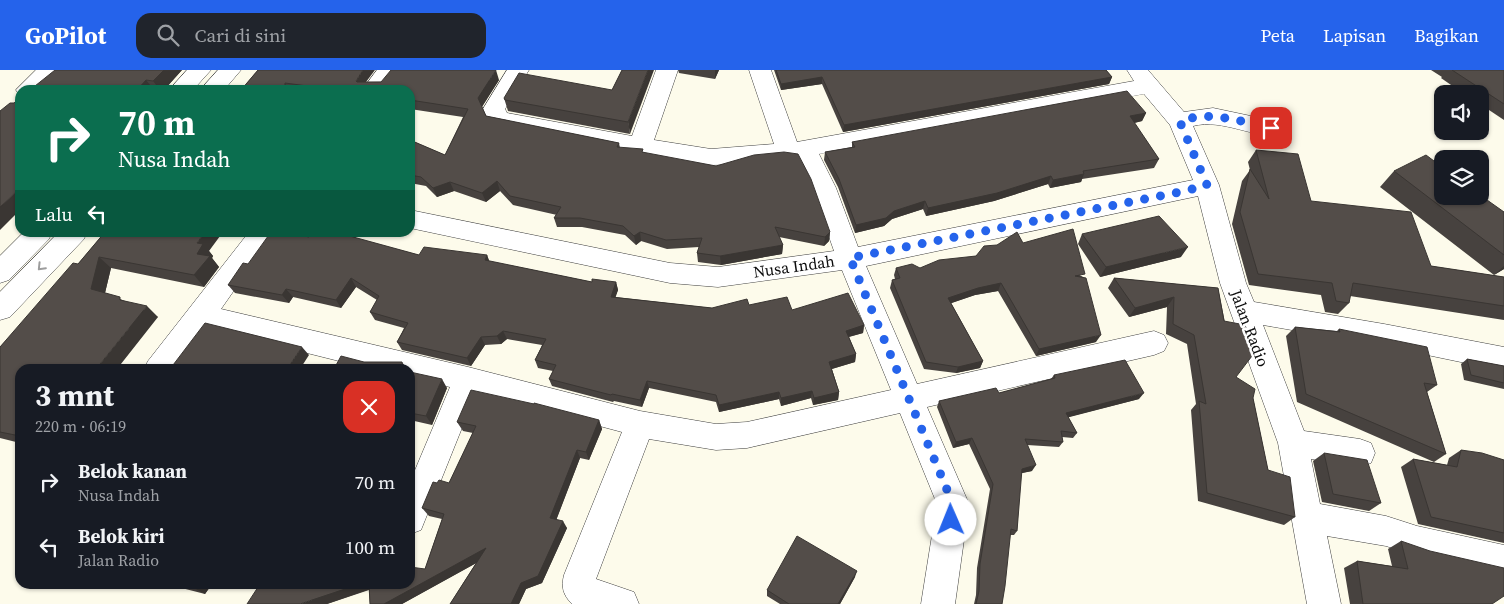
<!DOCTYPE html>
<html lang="id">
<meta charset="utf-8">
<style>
:root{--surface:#171b24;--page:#20242c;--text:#f1f3f6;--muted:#9ea1a6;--accent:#2563eb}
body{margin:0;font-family:"Source Serif 4",serif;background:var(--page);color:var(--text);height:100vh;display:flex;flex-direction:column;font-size:19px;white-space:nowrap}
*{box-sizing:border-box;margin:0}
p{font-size:16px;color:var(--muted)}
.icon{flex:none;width:28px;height:28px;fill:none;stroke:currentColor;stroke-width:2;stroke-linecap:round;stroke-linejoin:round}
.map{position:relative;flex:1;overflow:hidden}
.side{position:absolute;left:15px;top:294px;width:400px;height:225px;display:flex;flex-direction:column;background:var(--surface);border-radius:15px;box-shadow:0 1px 4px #0004}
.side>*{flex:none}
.hud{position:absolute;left:15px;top:15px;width:400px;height:152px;border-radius:15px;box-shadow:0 1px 4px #0004;background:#0b6e4f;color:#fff;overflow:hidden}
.tools{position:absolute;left:1434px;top:15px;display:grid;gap:10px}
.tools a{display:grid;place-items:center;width:55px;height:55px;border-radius:10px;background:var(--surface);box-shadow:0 1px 4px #0004;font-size:25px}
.pin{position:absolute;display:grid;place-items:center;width:42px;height:42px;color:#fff;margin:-21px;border-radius:10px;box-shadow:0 2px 8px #0006}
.me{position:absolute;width:55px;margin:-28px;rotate:359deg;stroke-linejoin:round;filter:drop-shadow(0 0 4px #0008)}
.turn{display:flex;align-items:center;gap:18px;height:105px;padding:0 20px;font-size:22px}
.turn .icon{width:65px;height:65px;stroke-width:2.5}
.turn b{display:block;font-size:35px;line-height:42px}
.then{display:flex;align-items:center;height:48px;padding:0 20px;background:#0003;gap:10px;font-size:19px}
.round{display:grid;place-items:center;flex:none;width:52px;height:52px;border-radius:15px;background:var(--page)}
.head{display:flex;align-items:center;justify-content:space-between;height:85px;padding:0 20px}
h1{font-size:30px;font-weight:700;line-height:38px}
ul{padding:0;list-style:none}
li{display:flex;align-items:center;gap:15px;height:65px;padding:0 20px}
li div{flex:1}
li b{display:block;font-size:19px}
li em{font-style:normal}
header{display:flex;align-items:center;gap:30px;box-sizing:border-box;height:70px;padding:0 25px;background:var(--accent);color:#fff}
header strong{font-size:24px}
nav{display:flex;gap:28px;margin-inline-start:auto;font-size:18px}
.search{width:350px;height:45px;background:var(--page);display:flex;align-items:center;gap:12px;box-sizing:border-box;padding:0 18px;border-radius:15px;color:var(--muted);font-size:19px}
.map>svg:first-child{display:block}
</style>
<header>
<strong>GoPilot</strong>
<div class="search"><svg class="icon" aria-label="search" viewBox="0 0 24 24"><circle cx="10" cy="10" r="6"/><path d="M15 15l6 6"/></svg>Cari di sini</div>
<nav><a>Peta</a><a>Lapisan</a><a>Bagikan</a></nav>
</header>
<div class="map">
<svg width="1504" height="534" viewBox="0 0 1504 534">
<rect width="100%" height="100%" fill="#fdfbeb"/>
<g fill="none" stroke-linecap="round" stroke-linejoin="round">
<g stroke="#3e3e3e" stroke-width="1">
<path id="street" d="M 36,0 L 60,0 L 40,20 L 20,20 L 19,25 L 16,20 Z
M 187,0 L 211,0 L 193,20 L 169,20 Z
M 218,0 L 241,0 L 224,20 L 200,20 Z
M 377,0 L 400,0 L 385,20 L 362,20 Z
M 507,0 L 529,0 L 505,39 L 507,43 L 632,66 L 656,0 L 678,0 L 654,70 L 711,79 L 774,74 L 749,0 L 771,0 L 797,72 L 1134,11 L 1127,0 L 1148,0 L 1184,42 L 1213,38 L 1279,52 L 1282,58 L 1279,64 C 1256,70 1223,48 1193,56 L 1219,115 L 1246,213 L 1254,232 L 1384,254 L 1504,277 L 1504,301 L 1384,276 L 1263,255 L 1304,361 L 1360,369 L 1371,373 L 1375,383 L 1371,393 L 1360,397 L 1311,389 L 1320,434 L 1386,446 L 1417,456 L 1504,475 L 1504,507 L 1417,486 L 1386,476 L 1327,466 L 1341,534 L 1307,534 L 1278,373 L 1220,213 L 1198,126 L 866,196 L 917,314 L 1154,261 L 1164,265 L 1168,273 L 1164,281 L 1154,285 L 927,337 L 969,434 L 955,534 L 921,534 L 937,434 L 900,343 L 747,378 L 716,380 L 649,369 L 596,509 L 634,522 L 639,534 L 572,534 C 563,525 561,517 564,505 L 622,362 L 476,323 L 421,460 L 410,464 L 410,412 L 450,317 L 410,308 L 410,299 L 371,299 L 207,258 L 175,299 L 144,299 L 148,291 L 249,162 L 275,162 L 221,239 L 468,297 L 640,341 L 716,354 L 747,352 L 891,320 L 842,200 L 718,217 L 670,213 L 410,158 L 410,140 L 670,193 L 718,197 L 834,181 L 812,118 L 797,88 L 744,94 L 711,95 L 640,84 L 490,54 L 483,39 ZM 1144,24 L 1170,55 L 1193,110 L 858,177 L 836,118 L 819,84 Z
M 24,162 L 52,162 L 49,169 L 9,210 L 0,213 L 0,186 Z
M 59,162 L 87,162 L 84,169 L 10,247 L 0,250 L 0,222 Z"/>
</g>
<use href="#street" fill="#fff" fill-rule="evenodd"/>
</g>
<path fill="#47423f" d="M 182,0 L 164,20 L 30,20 Z
M 258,0 L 366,12 L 499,10 L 482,37 L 486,46 L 619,73 L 620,78 L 643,82 L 830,162 L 829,171 L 824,176 L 779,167 L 783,175 L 782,184 L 721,195 L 698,192 L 697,183 L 699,177 L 667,179 L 641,171 L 636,175 L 625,165 L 582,157 L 557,157 L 554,148 L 557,145 L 513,135 L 500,121 L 486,132 L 454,121 L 437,127 L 426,116 L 410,113 L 410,70 L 445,85 L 463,47 L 410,39 L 410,20 L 241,20 Z
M 622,0 L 630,64 L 508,41 L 504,28 L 612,20 Z
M 678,0 L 719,0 L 715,9 L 679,3 Z
M 774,0 L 1106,0 L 1112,7 L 1109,14 L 843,62 L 822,14 L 781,20 Z
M 1431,0 L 1504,0 L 1504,50 L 1480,34 L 1480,24 L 1464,24 L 1441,8 L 1442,7 Z
M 1146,43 L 1142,51 L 1134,53 L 1159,89 L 1154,98 L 1082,109 L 1081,112 L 1050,118 L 1048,114 L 994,131 L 926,146 L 923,139 L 892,149 L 884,156 L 855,163 L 838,117 L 824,90 L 825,82 L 852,77 L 852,72 Z
M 1256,80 L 1311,131 L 1431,196 L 1504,207 L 1504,250 L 1350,226 L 1349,233 L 1338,244 L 1325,242 L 1321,225 L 1249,215 L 1232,154 L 1242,111 L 1250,100 L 1248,92 Z
M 1394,101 L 1504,142 L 1504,199 L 1494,205 L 1380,117 Z
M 105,162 L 209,181 L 213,186 L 212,188 L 219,197 L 204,217 L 111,198 L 105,223 L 125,231 L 158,247 L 20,299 L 20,373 L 0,368 L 0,277 L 78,194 Z
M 312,162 L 356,162 L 357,165 L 355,168 L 419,185 L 487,185 L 489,191 L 592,212 L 616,212 L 618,220 L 615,227 L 712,238 L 749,235 L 792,240 L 864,255 L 863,263 L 849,267 L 856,284 L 855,292 L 832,299 L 839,322 L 838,330 L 813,335 L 811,328 L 781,336 L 779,329 L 719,342 L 716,332 L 649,318 L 642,337 L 614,331 L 613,332 L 552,316 L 549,309 L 553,301 L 538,298 L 535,290 L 542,275 L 507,269 L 501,274 L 485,275 L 471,296 L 402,280 L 397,272 L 404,258 L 375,250 L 370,242 L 377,230 L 356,217 L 341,238 L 293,227 L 289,233 L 235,223 L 228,215 L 248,194 L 309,167 Z
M 1082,164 L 1181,187 L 1100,207 L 1078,174 Z
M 1023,173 L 1083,207 L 1096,272 L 1036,286 L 998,221 L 975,225 L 951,233 L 983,291 L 980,298 L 956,303 L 924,299 L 890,218 L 892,210 L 895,209 L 894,205 L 896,198 L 920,198 L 976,186 L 997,175 Z
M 1114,208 L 1218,218 L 1236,307 L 1253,328 L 1268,400 L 1295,447 L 1284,455 L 1198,431 L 1191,340 L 1196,334 L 1187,274 L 1166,264 L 1167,237 L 1129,247 L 1108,218 Z
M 1295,257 L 1337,261 L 1339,259 L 1437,315 L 1427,322 L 1446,384 L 1434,392 L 1297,332 L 1286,266 Z
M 1467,289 L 1504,296 L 1504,319 L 1464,310 L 1461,294 Z
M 410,302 L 447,318 L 432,355 L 410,350 Z
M 1054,305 L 1139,329 L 1068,347 L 1077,363 L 1073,368 L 1062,367 L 1063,372 L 1059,377 L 1027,375 L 1032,401 L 1021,403 L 1017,461 L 1014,465 L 1010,465 L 1002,534 L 974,534 L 976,525 L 977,498 L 990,419 L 969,374 L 953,378 L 937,337 L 939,331 L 999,323 L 1051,309 Z
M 599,350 L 602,359 L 589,390 L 580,388 L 556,450 L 567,458 L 542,513 L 526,519 L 519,534 L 450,534 L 476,493 L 402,534 L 370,534 L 369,520 L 327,534 L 246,514 L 410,514 L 425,499 L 442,449 L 429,446 L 422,438 L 437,413 L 449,413 L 473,363 L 463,361 L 457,352 Z
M 1461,380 L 1504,390 L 1504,473 L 1418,454 L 1401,397 L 1413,389 L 1447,395 L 1449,388 Z
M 1324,383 L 1381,433 L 1369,441 L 1322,432 L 1313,391 Z
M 1401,471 L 1492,534 L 1350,534 L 1344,498 L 1357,491 L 1392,496 L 1388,479 Z
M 855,507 L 840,534 L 780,534 L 767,526 L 767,520 Z
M 166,514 L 212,514 L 205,524 Z"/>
<path fill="#3a3633" d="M 164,0 L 182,0 L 164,20 L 160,20 L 153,11 Z
M 363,0 L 375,0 L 360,20 L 356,11 Z
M 496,0 L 499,10 L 481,38 L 478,28 Z
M 648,0 L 654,0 L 630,64 L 628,52 Z
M 715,0 L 719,0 L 715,9 Z
M 822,7 L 822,14 L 781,20 L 781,14 Z
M 1112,7 L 1109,14 L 843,62 L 844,55 Z
M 146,10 L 154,20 L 137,20 Z
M 1146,43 L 1142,51 L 1126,55 L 1130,46 Z
M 1084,104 L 1081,112 L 1050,118 L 1053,110 Z
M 1051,106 L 1048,114 L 994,131 L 926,146 L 928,138 Z
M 497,111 L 500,121 L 486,132 L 482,123 Z
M 450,112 L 454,121 L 437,127 L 433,118 Z
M 20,118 L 20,140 L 0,160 L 0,137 Z
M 925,131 L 923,139 L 892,149 L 884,156 L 855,163 L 856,155 L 894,141 Z
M 205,162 L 223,162 L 209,181 L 213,186 L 212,188 L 219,197 L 204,217 L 194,205 L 197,184 L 197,173 Z
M 348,162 L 356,162 L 357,165 L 351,174 L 346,165 Z
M 640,162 L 641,171 L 636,175 L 634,166 Z
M 830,162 L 829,171 L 824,176 L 825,167 Z
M 783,175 L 782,184 L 721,195 L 720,186 Z
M 1188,177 L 1181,187 L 1100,207 L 1106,197 Z
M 487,185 L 490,193 L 485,190 Z
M 99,187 L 111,198 L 103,231 L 91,219 Z
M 1504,196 L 1504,199 L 1494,205 Z
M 351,208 L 356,217 L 341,238 L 336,230 Z
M 616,212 L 618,220 L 613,235 L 611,227 Z
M 1001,213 L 998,221 L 975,225 L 946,235 L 948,228 L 978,218 Z
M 286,219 L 293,227 L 289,233 L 282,225 Z
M 1174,227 L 1167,237 L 1129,247 L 1135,238 Z
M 147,236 L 158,247 L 117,299 L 96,299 Z
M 864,255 L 863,263 L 844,268 L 846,261 Z
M 503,261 L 507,269 L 501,274 L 497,266 Z
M 1101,265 L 1096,272 L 1036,286 L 1039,279 Z
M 481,267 L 485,275 L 471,296 L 467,288 Z
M 302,277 L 309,285 L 300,299 L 287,299 Z
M 856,284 L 855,292 L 828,300 L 829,292 Z
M 983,291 L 980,298 L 956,303 L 958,297 Z
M 402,292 L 407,299 L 403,299 Z
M 442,309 L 447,318 L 432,355 L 426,346 Z
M 647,311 L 649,318 L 642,337 L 640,330 Z
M 812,321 L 811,328 L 781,336 L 781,328 Z
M 779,322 L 779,329 L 719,342 L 719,335 Z
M 839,322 L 838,330 L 813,335 L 814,328 Z
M 1144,323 L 1139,329 L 1062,349 L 1066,343 Z
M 599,350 L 602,359 L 589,390 L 586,382 Z
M 972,368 L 969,374 L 953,378 L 956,372 Z
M 577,380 L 580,388 L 554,456 L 550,448 Z
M 1036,395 L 1032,401 L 1018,404 L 1022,399 Z
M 563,451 L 567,458 L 542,513 L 526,519 L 519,534 L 511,534 L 521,513 Z
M 486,478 L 491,485 L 402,534 L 384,534 Z
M 857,501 L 855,507 L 840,534 L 838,534 Z
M 196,514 L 212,514 L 205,524 L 194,518 Z
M 360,514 L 372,514 L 376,517 L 327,534 L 300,534 Z"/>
<path fill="#534d49" stroke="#3a3633" d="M 55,0 L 164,0 L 153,11 L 146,10 L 137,20 L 30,20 Z
M 258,0 L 363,0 L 356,11 L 357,12 L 381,12 L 391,0 L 496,0 L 478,28 L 486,46 L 619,73 L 617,77 L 643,79 L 642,82 L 716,96 L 754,85 L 784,82 L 798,84 L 811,109 L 830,162 L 825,167 L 775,157 L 783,175 L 720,186 L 697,183 L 702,168 L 666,170 L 640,162 L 634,166 L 623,156 L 580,148 L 554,148 L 561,137 L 510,126 L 497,111 L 482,123 L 450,112 L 433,118 L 421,107 L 410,105 L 410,70 L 445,85 L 468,39 L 410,30 L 410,20 L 337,20 L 285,13 L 285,15 L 296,20 L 241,20 Z
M 622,0 L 648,0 L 628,52 L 505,30 L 504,28 L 519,3 L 612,20 Z
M 776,0 L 1106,0 L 1112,7 L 844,55 L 822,7 L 781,14 Z
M 1452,0 L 1504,0 L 1504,34 Z
M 1127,21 L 1146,43 L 1130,46 L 1159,89 L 1083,101 L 1084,104 L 1053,110 L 1051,106 L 997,123 L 928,138 L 925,131 L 894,141 L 886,148 L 856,155 L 839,109 L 825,82 L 855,77 L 852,72 Z
M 20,28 L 20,118 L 0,137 L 0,41 L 10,33 L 14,33 Z
M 1256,80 L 1298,84 L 1311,131 L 1411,142 L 1431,196 L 1504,207 L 1504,236 L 1353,213 L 1349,233 L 1336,231 L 1332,213 L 1258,204 L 1240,142 L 1250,99 L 1269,129 Z
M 1426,85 L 1442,97 L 1442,126 L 1480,126 L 1480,125 L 1504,142 L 1504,185 L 1394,101 Z
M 1159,146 L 1188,177 L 1106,197 L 1082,164 Z
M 1073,159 L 1085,204 L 1075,206 L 1086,208 L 1101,265 L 1039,279 L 1001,213 L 978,218 L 948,228 L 983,291 L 958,297 L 926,292 L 892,210 L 900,208 L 896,198 L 912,194 L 920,198 L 939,190 L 976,186 L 984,176 L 997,175 L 1017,162 L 1023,173 Z
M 105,162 L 205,162 L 197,173 L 203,174 L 197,184 L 210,186 L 194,205 L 99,187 L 91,219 L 120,227 L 120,230 L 147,236 L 96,299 L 20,299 L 20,366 L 0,362 L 0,277 L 73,193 L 78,194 Z
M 271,162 L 284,162 L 309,167 L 312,162 L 348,162 L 346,165 L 419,185 L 424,177 L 487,185 L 485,190 L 592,212 L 592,209 L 616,212 L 611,227 L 712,238 L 747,229 L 749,235 L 787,227 L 792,240 L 848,223 L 864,255 L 846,261 L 856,284 L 829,292 L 839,322 L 814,328 L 812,321 L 781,328 L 779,322 L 719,335 L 716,325 L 647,311 L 640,330 L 612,324 L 611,325 L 549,309 L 556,295 L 535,290 L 546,269 L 503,261 L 497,266 L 481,267 L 467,288 L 397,272 L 408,253 L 370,242 L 379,226 L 351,208 L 336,230 L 286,219 L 282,225 L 228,215 L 243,193 L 248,194 Z
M 1114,208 L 1218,218 L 1224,251 L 1245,255 L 1255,282 L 1236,307 L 1255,319 L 1253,328 L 1268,400 L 1290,407 L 1295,447 L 1207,423 L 1199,331 L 1206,334 L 1194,265 L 1173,254 L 1174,227 L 1135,238 Z
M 205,253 L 302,277 L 287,299 L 170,299 Z
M 1295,257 L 1340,262 L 1339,259 L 1427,277 L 1437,315 L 1424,313 L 1446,384 L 1306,324 Z
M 341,286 L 364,292 L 402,292 L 403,299 L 334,299 Z
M 1467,289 L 1504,296 L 1504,313 L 1471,305 Z
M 1125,290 L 1144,323 L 1066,343 L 1077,363 L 1061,361 L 1063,372 L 1025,369 L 1036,395 L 1022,399 L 1017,461 L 1011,459 L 1005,516 L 1002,534 L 976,534 L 979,521 L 980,494 L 993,414 L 972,368 L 956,372 L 939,331 L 996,318 L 999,323 L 1055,308 L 1054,305 Z
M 410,302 L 442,309 L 426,346 L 410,343 Z
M 471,320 L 534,334 L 534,333 L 599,350 L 586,382 L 577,380 L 550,448 L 563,451 L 538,506 L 521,513 L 511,534 L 450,534 L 486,478 L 384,534 L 370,534 L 369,514 L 410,514 L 410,497 L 425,499 L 444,444 L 422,438 L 433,412 L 437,413 L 439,410 L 449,413 L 476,356 L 457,352 Z
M 1461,380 L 1482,383 L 1504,390 L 1504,463 L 1431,447 L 1413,389 L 1457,397 Z
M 1324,383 L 1367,390 L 1381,433 L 1333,424 Z
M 797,466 L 857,501 L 838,534 L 789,534 L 767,520 Z
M 1401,471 L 1430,481 L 1504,498 L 1504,526 L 1492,534 L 1363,534 L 1357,491 L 1408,499 Z
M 178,514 L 196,514 L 194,518 Z
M 260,514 L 360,514 L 300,534 L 247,534 Z"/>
<defs><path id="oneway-chevron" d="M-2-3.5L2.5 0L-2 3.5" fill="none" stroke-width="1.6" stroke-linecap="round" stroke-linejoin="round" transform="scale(1.25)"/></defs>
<use stroke="#9d9d9d" href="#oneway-chevron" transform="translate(41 197) rotate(134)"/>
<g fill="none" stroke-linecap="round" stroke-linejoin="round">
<path stroke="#2563eb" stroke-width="9" stroke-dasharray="0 16.2" d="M 951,450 L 953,434 L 850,188 L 1185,121 L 1207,115 L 1180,52 C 1207,39 1242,52 1271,58"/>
</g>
<g text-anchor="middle" stroke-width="5" stroke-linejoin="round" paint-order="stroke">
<g font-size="16" fill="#0b0b0b" stroke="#fff">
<text transform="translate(794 196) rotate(-8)" y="6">Nusa Indah</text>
<text transform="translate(1250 258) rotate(69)" y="6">Jalan Radio</text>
</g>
</g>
</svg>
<div class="tools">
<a><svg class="icon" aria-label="sound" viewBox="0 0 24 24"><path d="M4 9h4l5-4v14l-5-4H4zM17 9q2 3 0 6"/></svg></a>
<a><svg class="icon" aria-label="layers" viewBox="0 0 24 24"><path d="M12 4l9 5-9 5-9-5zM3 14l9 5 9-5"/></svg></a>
</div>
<div class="pin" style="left:1271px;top:58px;background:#d93025"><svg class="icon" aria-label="arrive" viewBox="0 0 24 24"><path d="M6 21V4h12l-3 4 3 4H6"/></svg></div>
<svg class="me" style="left:951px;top:450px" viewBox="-20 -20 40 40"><circle r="19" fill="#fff"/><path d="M0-13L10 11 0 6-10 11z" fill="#2563eb"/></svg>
<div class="hud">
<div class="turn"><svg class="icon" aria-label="right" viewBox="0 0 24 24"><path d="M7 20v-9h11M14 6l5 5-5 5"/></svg><div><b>70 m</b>Nusa Indah</div></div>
<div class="then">Lalu<svg class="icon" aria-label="left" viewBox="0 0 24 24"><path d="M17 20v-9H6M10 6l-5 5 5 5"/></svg></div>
</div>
<section class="side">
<div class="head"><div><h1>3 mnt</h1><p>220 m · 06:19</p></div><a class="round" style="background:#d93025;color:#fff"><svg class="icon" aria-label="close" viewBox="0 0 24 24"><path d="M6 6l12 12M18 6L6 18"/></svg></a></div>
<ul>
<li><svg class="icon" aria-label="right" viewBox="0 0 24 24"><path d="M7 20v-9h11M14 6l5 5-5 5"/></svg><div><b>Belok kanan</b><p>Nusa Indah</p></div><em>70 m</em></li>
<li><svg class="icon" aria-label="left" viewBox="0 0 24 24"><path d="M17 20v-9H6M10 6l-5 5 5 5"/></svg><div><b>Belok kiri</b><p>Jalan Radio</p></div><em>100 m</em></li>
</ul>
</section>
</div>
